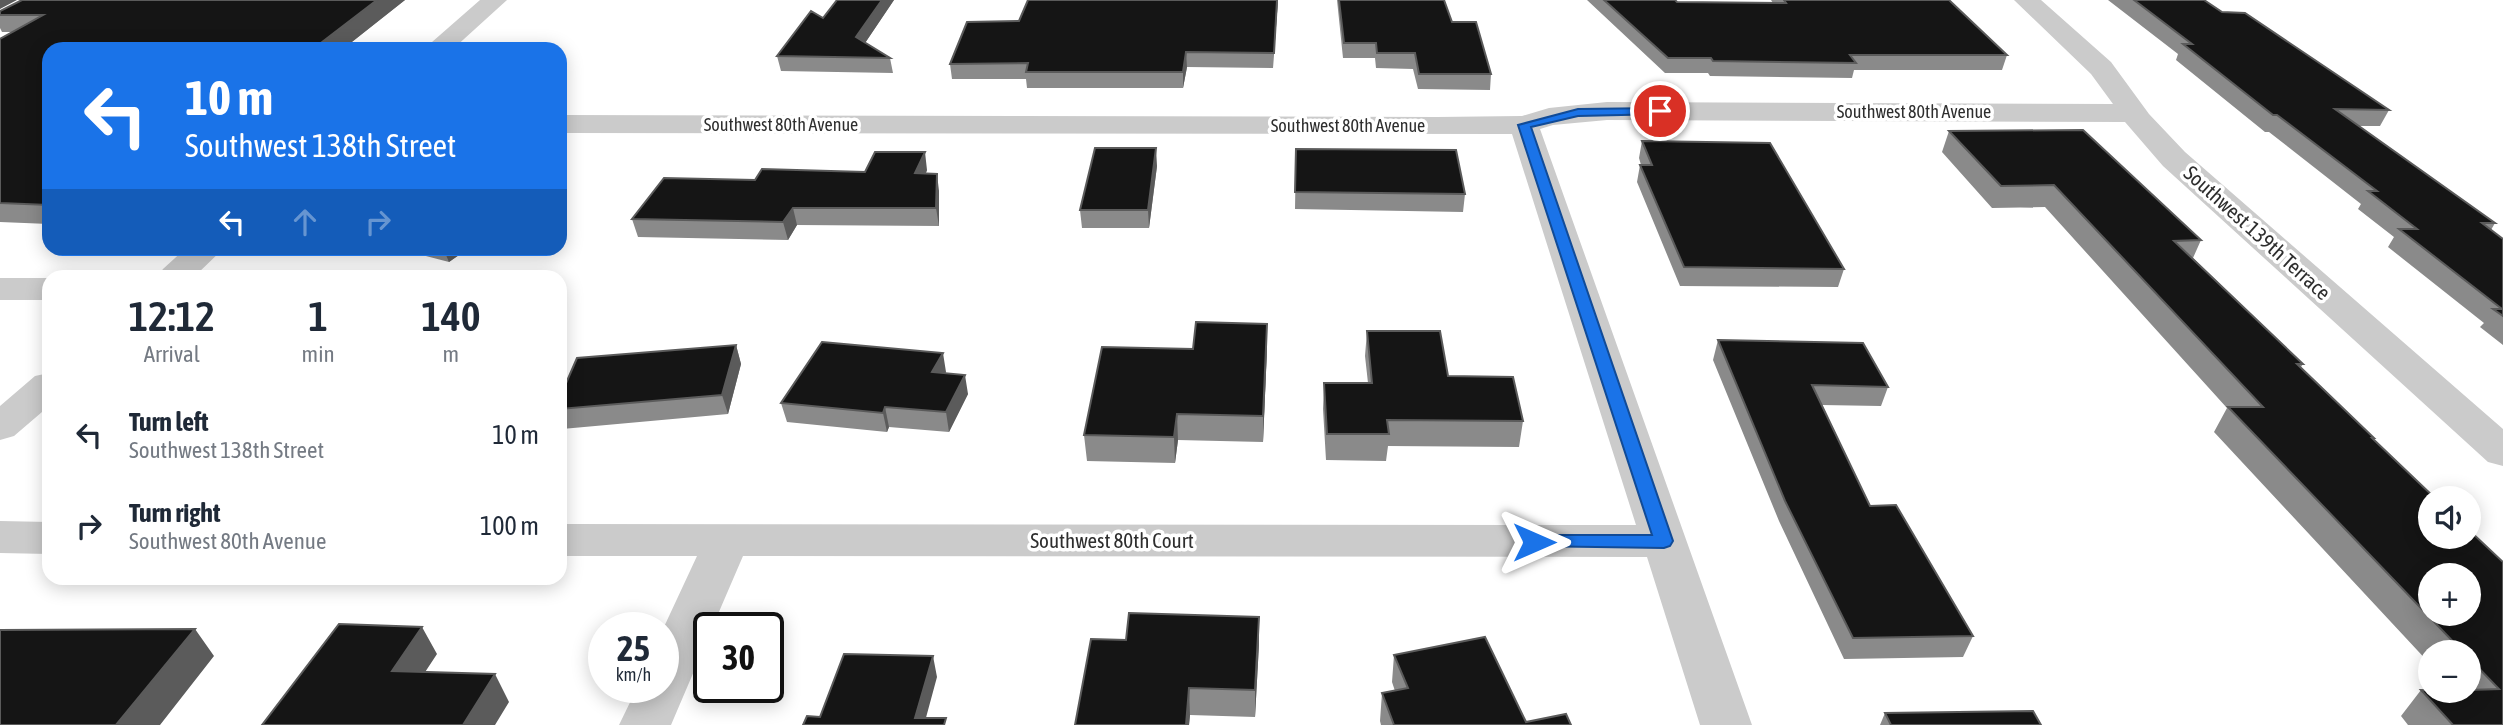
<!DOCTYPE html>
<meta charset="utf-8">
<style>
:root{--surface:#fff;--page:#f6f6f7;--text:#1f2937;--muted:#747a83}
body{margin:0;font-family:"Asap Condensed",sans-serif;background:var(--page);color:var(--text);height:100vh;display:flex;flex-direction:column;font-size:26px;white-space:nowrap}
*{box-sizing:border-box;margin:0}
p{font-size:23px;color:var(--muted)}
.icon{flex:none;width:38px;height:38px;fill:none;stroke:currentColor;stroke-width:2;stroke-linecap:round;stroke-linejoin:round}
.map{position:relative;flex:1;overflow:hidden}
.panel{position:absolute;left:42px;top:270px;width:525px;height:315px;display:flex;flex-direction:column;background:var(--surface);border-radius:21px;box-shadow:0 4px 18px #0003}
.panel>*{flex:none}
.top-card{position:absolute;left:42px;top:42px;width:525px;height:214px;border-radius:21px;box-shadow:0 4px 18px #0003;background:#1a73e8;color:#fff;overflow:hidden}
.tools{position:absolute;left:2418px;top:486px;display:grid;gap:14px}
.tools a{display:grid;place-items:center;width:63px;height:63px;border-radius:50%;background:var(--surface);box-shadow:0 4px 18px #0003;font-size:35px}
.speed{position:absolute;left:588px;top:612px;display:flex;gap:14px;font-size:35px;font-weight:700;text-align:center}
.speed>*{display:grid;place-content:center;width:91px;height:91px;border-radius:50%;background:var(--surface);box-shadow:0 4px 18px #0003;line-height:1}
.speed small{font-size:18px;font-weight:400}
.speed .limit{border:4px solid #111;border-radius:10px;background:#fff;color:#111}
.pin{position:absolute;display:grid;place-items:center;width:60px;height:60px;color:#fff;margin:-30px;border:4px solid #fff;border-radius:50%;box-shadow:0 2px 7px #0007}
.me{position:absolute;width:77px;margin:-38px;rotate:90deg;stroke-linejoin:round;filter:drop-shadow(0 0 5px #0008)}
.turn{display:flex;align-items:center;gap:24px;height:147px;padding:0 28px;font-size:32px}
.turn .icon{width:91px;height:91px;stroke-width:2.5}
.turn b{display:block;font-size:49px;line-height:60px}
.lanes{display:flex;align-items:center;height:66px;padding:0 28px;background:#0003;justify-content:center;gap:35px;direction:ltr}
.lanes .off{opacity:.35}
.eta{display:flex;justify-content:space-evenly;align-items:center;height:119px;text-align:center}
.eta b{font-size:42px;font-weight:600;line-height:49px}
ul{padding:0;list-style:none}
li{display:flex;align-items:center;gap:21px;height:91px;padding:0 28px}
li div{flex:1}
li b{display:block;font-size:26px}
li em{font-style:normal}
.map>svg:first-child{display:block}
</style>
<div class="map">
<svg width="2503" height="725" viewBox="0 0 2503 725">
<rect width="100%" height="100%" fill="#fff"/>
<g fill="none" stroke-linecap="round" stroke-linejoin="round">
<path fill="#cbcbcb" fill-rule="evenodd" d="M 2014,0 L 2041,0 L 2111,62 L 2149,114 L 2185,152 L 2503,429 L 2503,466 L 2488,462 L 2163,166 L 2125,122 L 1607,120 L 1553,125 L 1540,129 L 1752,725 L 1700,725 L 1647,557 L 743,556 L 712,628 L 709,628 L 709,636 L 671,725 L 619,725 L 637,688 L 663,688 L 663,629 L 697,556 L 560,556 L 560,524 L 1636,525 L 1512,134 L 560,133 L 560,115 L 1437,117 L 1522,116 L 1549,108 L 1607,102 L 2113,104 L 2091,74 Z
M 0,278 L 49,278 L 49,300 L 0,300 Z
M 0,521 L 49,522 L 49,554 L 0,553 Z"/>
<path fill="#cbcbcb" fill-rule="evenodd" d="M 480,0 L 507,0 L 453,49 L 424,49 Z
M 186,248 L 224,248 L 195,276 L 158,276 L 163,269 Z
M 49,373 L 49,406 L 14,436 L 0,440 L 0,406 L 35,376 Z"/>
</g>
<path fill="#8a8a8a" d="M 22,0 L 405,0 L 343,49 L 49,49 L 49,224 L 0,222 L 0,39 L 13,32 L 2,32 L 0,28 L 0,11 Z
M 837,0 L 894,0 L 865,43 L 890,58 L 893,73 L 781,71 L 777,56 L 823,18 Z
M 1028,0 L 1278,0 L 1273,68 L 1187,67 L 1183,88 L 1027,88 L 1026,79 L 952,79 L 950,64 L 1019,21 Z
M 1337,0 L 1444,0 L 1452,22 L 1491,74 L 1490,90 L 1418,89 L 1413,69 L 1376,68 L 1375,58 L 1343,58 Z
M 1587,0 L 1675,0 L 1677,2 L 1773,3 L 1771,0 L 1949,0 L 2007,55 L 2002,70 L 1854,70 L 1852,78 L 1710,76 L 1708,73 L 1665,73 Z
M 2108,0 L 2204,0 L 2222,12 L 2389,110 L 2380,126 L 2359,126 L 2495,223 L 2491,230 L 2503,239 L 2503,345 L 2480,327 L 2484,323 L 2388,247 L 2394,237 L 2358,209 L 2361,204 L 2269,132 L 2265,132 L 2176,60 L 2178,54 Z
M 1949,131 L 2201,240 L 2193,258 L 2303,364 L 2301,367 L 2374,438 L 2373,439 L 2503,562 L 2503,725 L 2408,725 L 2401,716 L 2421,690 L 2469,691 L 2469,653 L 2431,653 L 2431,665 L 2214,432 L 2227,408 L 2045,207 L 1992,208 L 1942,152 Z
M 1642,141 L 1844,269 L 1838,287 L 1680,286 L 1637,182 L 1640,165 L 1641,165 L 1639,158 Z
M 1296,149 L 1465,194 L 1463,212 L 1295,209 Z
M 1157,166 L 1149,228 L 1082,228 L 1080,210 Z
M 927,170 L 926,173 L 939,191 L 939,226 L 797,225 L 788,240 L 638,237 L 632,219 L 865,172 Z
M 395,248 L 469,248 L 449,262 Z
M 1367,331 L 1448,376 L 1523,421 L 1519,447 L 1388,446 L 1386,461 L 1326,460 L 1323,409 L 1324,383 L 1368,383 L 1365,356 Z
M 1718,340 L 1888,387 L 1881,406 L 1822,405 L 1870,506 L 1973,636 L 1963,657 L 1844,659 L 1779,521 L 1713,360 Z
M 736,345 L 741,364 L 728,414 L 562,429 L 560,423 L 560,397 Z
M 1267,349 L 1263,442 L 1178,440 L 1175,463 L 1087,461 L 1084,435 Z
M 946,372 L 945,373 L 968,394 L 949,432 L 889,427 L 887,432 L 787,422 L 781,403 Z
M 1259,644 L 1255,717 L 1190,715 L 1189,725 L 1075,725 Z
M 1394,655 L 1526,722 L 1571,725 L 1381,725 L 1380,721 L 1382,693 L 1395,691 L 1392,682 Z
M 1885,713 L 2041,725 L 1880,725 Z"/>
<path fill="#5b5b5b" d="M 0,0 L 17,0 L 0,9 Z
M 377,0 L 405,0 L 343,49 L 313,49 Z
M 882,0 L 894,0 L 859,52 L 856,37 Z
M 1277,0 L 1278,0 L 1273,68 L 1274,53 Z
M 1186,52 L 1187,67 L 1183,88 L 1183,72 Z
M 1156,148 L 1157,166 L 1149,228 L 1148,210 Z
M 925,152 L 927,170 L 918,191 L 915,173 Z
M 560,169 L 566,186 L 560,190 Z
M 937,174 L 939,191 L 939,226 L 936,208 Z
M 793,208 L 797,225 L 788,240 L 783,222 Z
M 443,248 L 469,248 L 449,262 Z
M 1267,324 L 1267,349 L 1263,442 L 1263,416 Z
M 736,345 L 741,364 L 728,414 L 722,395 Z
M 943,353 L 946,372 L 936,391 L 932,372 Z
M 965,375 L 968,394 L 949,432 L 946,412 Z
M 885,407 L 889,427 L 887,432 L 883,413 Z
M 1177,414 L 1178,440 L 1175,463 L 1174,437 Z
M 1259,617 L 1259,644 L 1255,717 L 1255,690 Z
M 422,627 L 437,654 L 408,698 L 392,671 Z
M 195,629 L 214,656 L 160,725 L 116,725 Z
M 933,656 L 937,677 L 924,725 L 915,718 Z
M 495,674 L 509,702 L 495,725 L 463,725 Z
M 1189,688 L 1190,715 L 1189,725 L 1186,725 Z"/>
<path fill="#151515" stroke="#5b5b5b" stroke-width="2" fill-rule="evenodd" d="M 22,0 L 377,0 L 313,49 L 49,49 L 49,205 L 0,203 L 0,39 L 43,15 L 0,15 L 0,11 Z
M 837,0 L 882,0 L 856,37 L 890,58 L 777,56 L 811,11 L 823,18 Z
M 1028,0 L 1277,0 L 1274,53 L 1186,52 L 1183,72 L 1026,72 L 1028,63 L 950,64 L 967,22 L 1019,21 Z
M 1339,0 L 1444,0 L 1452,22 L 1476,22 L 1491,74 L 1419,74 L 1415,53 L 1377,53 L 1376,43 L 1344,43 Z
M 1604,0 L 1675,0 L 1677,2 L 1786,3 L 1784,0 L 1949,0 L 2007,55 L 1850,55 L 1856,63 L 1713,61 L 1711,58 L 1668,58 Z
M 2134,0 L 2204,0 L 2222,12 L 2245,13 L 2389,110 L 2335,109 L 2495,223 L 2482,223 L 2503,239 L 2503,316 L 2493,309 L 2502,309 L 2399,229 L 2417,229 L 2368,191 L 2377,191 L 2277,115 L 2273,115 L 2183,44 L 2192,44 Z
M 2083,130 L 2201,240 L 2174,241 L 2303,364 L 2297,364 L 2374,438 L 2372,438 L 2436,499 L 2431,499 L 2431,537 L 2469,537 L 2469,530 L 2503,562 L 2503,725 L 2453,725 L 2421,690 L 2469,691 L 2469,690 L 2499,689 L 2469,658 L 2469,653 L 2464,653 L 2228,407 L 2263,407 L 2054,185 L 2001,186 L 1949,131 ZM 2431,576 L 2469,576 L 2469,614 L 2431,614 Z
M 1642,141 L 1770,143 L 1844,269 L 1684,267 L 1640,165 L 1652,165 Z
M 1095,148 L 1156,148 L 1148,210 L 1080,210 Z
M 1296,149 L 1456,150 L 1465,194 L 1295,192 Z
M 875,152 L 925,152 L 915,173 L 937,174 L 936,208 L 793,208 L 783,222 L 632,219 L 664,178 L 755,180 L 762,169 L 865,172 Z
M 1196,322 L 1267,324 L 1263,416 L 1177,414 L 1174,437 L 1084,435 L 1102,347 L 1193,349 Z
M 1367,331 L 1440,331 L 1448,376 L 1513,377 L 1523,421 L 1387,420 L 1389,434 L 1327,434 L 1324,383 L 1372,383 Z
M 1718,340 L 1863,343 L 1888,387 L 1812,385 L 1870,506 L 1896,505 L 1973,636 L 1853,638 L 1785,501 Z
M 822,342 L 943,353 L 932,372 L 965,375 L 946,412 L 885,407 L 883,413 L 781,403 Z
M 736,345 L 722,395 L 560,409 L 560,397 L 577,358 Z
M 1129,613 L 1259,617 L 1255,690 L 1189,688 L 1186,725 L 1075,725 L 1091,639 L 1126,640 Z
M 339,624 L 422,627 L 392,671 L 495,674 L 463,725 L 262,725 Z
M 195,629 L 116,725 L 0,725 L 0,630 Z
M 1485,637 L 1526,722 L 1566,714 L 1571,725 L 1394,725 L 1382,693 L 1408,688 L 1394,655 Z
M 844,654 L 933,656 L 915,718 L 946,718 L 944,725 L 803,725 L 807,716 L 820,717 Z
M 2033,711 L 2041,725 L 1891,725 L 1885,713 Z"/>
<path fill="#1a73e8" stroke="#114b97" stroke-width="2" d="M 1660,108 L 1664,109 L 1664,114 L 1578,116 L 1531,127 L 1673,541 L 1670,546 L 1664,548 L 1528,546 L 1525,542 L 1528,537 L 1534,535 L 1652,535 L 1518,125 L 1578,109 Z"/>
<g text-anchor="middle" stroke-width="7" stroke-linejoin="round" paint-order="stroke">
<g font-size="18" fill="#2e2e2e" stroke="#fff">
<text x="1914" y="118">Southwest 80th Avenue</text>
<text x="781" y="131">Southwest 80th Avenue</text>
<text x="1348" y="132">Southwest 80th Avenue</text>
</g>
<g font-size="21" fill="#2e2e2e" stroke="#fff">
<text transform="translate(2257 233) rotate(42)" y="7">Southwest 139th Terrace</text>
<text x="1112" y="548">Southwest 80th Court</text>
</g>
</g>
</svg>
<div class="tools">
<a><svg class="icon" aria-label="sound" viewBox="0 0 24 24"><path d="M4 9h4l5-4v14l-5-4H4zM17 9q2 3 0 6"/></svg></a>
<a>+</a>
<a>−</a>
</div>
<div class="speed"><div>25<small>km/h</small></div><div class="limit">30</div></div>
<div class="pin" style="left:1660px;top:111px;background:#d93025"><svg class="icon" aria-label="arrive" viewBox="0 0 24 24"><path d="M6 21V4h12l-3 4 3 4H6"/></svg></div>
<svg class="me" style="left:1534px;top:542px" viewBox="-20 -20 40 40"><path d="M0-17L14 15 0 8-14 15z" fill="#1a73e8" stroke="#fff" stroke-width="4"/></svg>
<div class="top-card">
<div class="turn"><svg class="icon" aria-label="left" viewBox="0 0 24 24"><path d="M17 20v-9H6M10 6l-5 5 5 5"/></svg><div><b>10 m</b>Southwest 138th Street</div></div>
<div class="lanes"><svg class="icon" aria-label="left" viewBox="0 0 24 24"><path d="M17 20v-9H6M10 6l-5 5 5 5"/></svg><svg class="icon off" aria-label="ahead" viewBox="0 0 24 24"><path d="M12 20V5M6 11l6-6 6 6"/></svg><svg class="icon off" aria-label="right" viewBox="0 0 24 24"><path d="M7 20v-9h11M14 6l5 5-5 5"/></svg></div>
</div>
<section class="panel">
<div class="eta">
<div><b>12:12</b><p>Arrival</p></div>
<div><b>1</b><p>min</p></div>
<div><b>140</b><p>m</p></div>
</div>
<ul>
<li><svg class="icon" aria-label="left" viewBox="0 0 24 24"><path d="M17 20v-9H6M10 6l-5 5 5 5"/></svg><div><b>Turn left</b><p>Southwest 138th Street</p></div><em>10 m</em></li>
<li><svg class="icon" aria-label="right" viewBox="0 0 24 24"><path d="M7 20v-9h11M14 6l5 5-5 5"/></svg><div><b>Turn right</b><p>Southwest 80th Avenue</p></div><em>100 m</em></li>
</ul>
</section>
</div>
